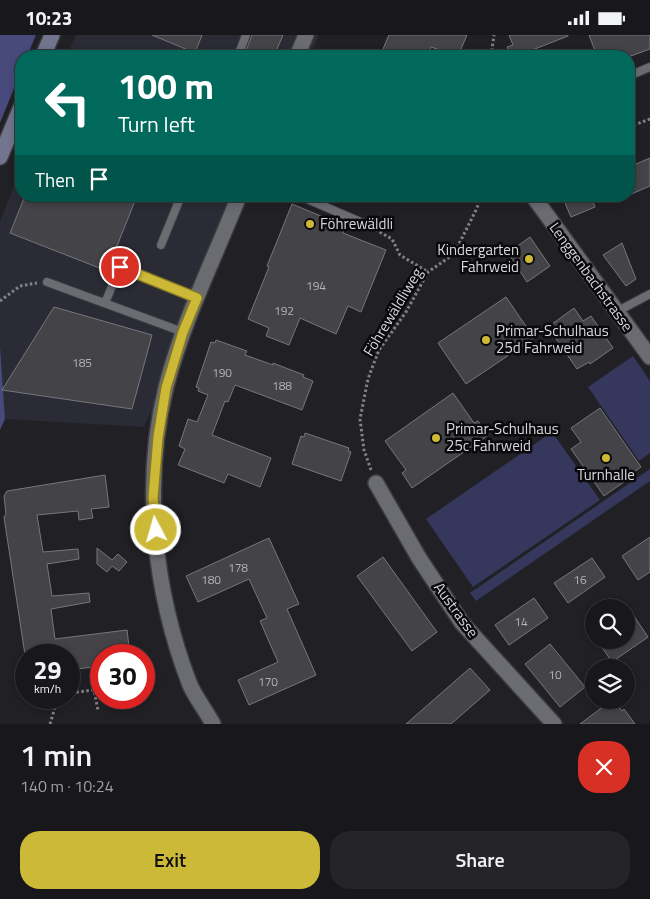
<!DOCTYPE html>
<meta charset="utf-8">
<style>
:root{--surface:#18181c;--page:#252529;--text:#f1f3f6;--muted:#9fa0a3;--line:#36373b;--accent:#cdb938}
body{margin:0;font-family:"Titillium Web",sans-serif;background:var(--page);color:var(--text);height:100vh;display:flex;flex-direction:column;font-size:19px;white-space:nowrap}
*{box-sizing:border-box;margin:0}
p{font-size:16px;color:var(--muted)}
.icon{flex:none;width:28px;height:28px;fill:none;stroke:currentColor;stroke-width:2;stroke-linecap:round;stroke-linejoin:round}
.map{position:relative;height:689px;overflow:hidden}
.panel{display:flex;flex-direction:column;background:var(--surface);flex:1}
.panel>*{flex:none}
.hud{position:absolute;left:15px;top:15px;width:620px;height:152px;border-radius:20px;box-shadow:0 2px 8px #0003,0 0 0 1px var(--line);background:#00695c;color:#fff;overflow:hidden}
.fabs{position:absolute;left:585px;top:564px;display:grid;gap:10px}
.fabs a{display:grid;place-items:center;width:50px;height:50px;border-radius:50%;background:var(--surface);box-shadow:0 2px 8px #0003,0 0 0 1px var(--line);font-size:25px}
.speed{position:absolute;left:15px;top:609px;display:flex;gap:10px;font-size:25px;font-weight:700;text-align:center}
.speed>*{display:grid;place-content:center;width:65px;height:65px;border-radius:50%;background:var(--surface);box-shadow:0 2px 8px #0003,0 0 0 1px var(--line);line-height:1}
.speed small{font-size:12px;font-weight:400}
.speed .limit{border:8px solid #d22;background:#fff;color:#111}
.pin{position:absolute;display:grid;place-items:center;width:42px;height:42px;color:#fff;margin:-21px;border:2px solid #fff;border-radius:50%;box-shadow:0 1px 5px #0007}
.me{position:absolute;width:55px;margin:-28px;rotate:354deg;stroke-linejoin:round;filter:drop-shadow(0 0 4px #0008)}
.turn{display:flex;align-items:center;gap:18px;height:105px;padding:0 20px;font-size:22px}
.turn .icon{width:65px;height:65px;stroke-width:2.5}
.turn b{display:block;font-size:35px;line-height:42px}
.then{display:flex;align-items:center;height:48px;padding:0 20px;background:#0003;gap:10px;font-size:19px}
.round{display:grid;place-items:center;flex:none;width:52px;height:52px;border-radius:20px;background:var(--page)}
.headline{display:flex;align-items:center;justify-content:space-between;height:85px;padding:0 20px}
h1{font-size:30px;font-weight:600;line-height:38px}
.action{display:flex;gap:10px;margin-top:auto;padding:10px 20px}
.action a{flex:1;height:58px;border-radius:20px;background:var(--accent);color:#111;font-size:20px;font-weight:600;line-height:58px;text-align:center}
.action a+a{background:var(--page);color:var(--text)}
.status{display:flex;justify-content:space-between;align-items:center;height:35px;padding:0 25px;background:var(--surface);direction:ltr}
.status svg{height:14px;fill:currentColor}
.map>svg:first-child{display:block}
</style>
<div class="status"><b>10:23</b><svg viewBox="0 0 49 12"><path d="M0 12V9h3v3zM5 12V6h3v6zM10 12V3h3v9zM15 12V0h3v12zM26 1h20v11H26zM47 4h2v5h-2z"/></svg></div>
<div class="map">
<svg width="650" height="689" viewBox="0 0 650 689">
<rect width="100%" height="100%" fill="#202025"/>
<path fill="#2a2b34" d="M 76,0 L 319,0 L 310,21 L 67,21 Z
M 21,134 L 21,161 L 247,161 L 144,392 L 5,384 L 0,310 L 0,186 Z"/>
<path fill="#35375d" d="M 633,321 L 650,346 L 650,418 L 639,426 L 588,352 Z
M 552,397 L 600,465 L 473,552 L 426,484 Z
M 650,434 L 650,446 L 476,566 L 470,558 Z"/>
<path fill="#474a7b" d="M 0,0 L 36,0 L 27,21 L 21,21 L 21,36 L 0,88 Z
M 0,310 L 5,384 L 0,395 Z"/>
<path fill="#434348" stroke="#76777c" d="M 152,0 L 202,0 L 195,18 Z
M 252,0 L 283,0 L 274,21 L 244,21 Z
M 389,0 L 467,0 L 458,21 L 431,12 L 428,21 L 380,21 Z
M 509,0 L 568,0 L 568,1 L 517,21 L 511,21 L 507,12 L 513,10 Z
M 589,0 L 650,0 L 650,14 L 631,21 L 597,21 Z
M 650,123 L 650,151 L 629,160 L 629,132 Z
M 25,161 L 137,161 L 107,236 L 10,198 Z
M 562,161 L 591,161 L 595,172 L 571,182 Z
M 292,169 L 345,191 L 343,198 L 386,215 L 361,277 L 348,271 L 336,299 L 300,283 L 289,310 L 266,301 L 269,293 L 248,284 L 269,232 L 267,231 Z
M 530,202 L 550,231 L 527,247 L 508,218 Z
M 622,208 L 636,244 L 626,251 L 603,220 Z
M 506,262 L 534,303 L 466,349 L 438,308 Z
M 54,272 L 152,300 L 132,374 L 2,355 Z
M 574,273 L 583,286 L 591,281 L 613,313 L 590,329 L 589,327 L 577,334 L 548,292 Z
M 216,305 L 247,316 L 245,320 L 273,330 L 273,328 L 304,340 L 303,342 L 313,346 L 302,375 L 235,350 L 228,367 L 225,366 L 212,400 L 271,423 L 260,452 L 228,439 L 224,448 L 178,430 L 185,414 L 179,411 L 188,384 L 197,387 L 208,360 L 198,356 L 199,353 L 196,352 L 211,307 L 215,308 Z
M 453,358 L 474,388 L 478,386 L 487,401 L 412,453 L 402,438 L 406,435 L 385,406 Z
M 600,373 L 641,432 L 626,442 L 628,444 L 604,461 L 571,414 L 581,407 L 571,393 Z
M 305,398 L 349,413 L 348,416 L 351,417 L 341,446 L 292,429 L 301,401 L 304,402 Z
M 105,440 L 109,472 L 91,474 L 93,483 L 79,485 L 78,476 L 37,480 L 43,517 L 78,514 L 79,524 L 47,529 L 52,561 L 89,558 L 90,567 L 51,574 L 55,604 L 127,595 L 130,620 L 101,620 L 101,631 L 69,635 L 69,620 L 25,620 L 4,482 L 6,479 L 4,461 L 7,456 Z
M 650,502 L 650,537 L 638,545 L 622,521 Z
M 269,503 L 299,569 L 287,574 L 316,640 L 249,670 L 238,645 L 278,627 L 260,586 L 267,583 L 249,544 L 198,567 L 186,541 Z
M 97,513 L 112,525 L 118,519 L 127,527 L 119,536 L 112,531 L 107,537 L 97,529 Z
M 383,522 L 437,597 L 412,616 L 357,541 Z
M 592,523 L 605,542 L 568,568 L 554,548 Z
M 534,563 L 548,583 L 509,610 L 495,590 Z
M 626,569 L 648,602 L 612,627 L 597,605 L 626,605 Z
M 550,609 L 585,652 L 560,672 L 525,629 Z
M 470,633 L 490,655 L 451,689 L 406,689 Z
M 612,665 L 614,665 L 622,676 L 624,674 L 635,689 L 580,689 Z"/>
<g fill="none" stroke-linecap="round" stroke-linejoin="round">
<g stroke="#3b3b3f" stroke-width="10">
<path id="lane" d="M 238,21 L 246,0
M 629,41 L 650,32
M 300,161 L 363,188
M 161,210 L 181,161
M 47,247 L 183,297
M 105,268 L 120,232 L 197,263
M 616,277 L 650,259"/>
</g>
<g stroke="#3b3b3f" stroke-width="18">
<path id="street" d="M 297,21 L 306,0
M 533,161 L 650,322
M 376,448 L 419,523 L 462,588 L 554,689
M 213,689 C 206,676 196,663 190,650 C 154,557 142,449 166,352 C 183,286 214,224 239,161"/>
</g>
<g stroke="#3b3b3f" stroke-width="18">
<path id="secondary" d="M 43,21 L 52,0
M 0,122 L 21,72"/>
</g>
<path stroke="#838387" stroke-width="3" stroke-dasharray="2.5 2.5" stroke-linecap="butt" d="M 491,21 L 494,0
M 629,92 L 650,84
M 371,192 L 392,204 L 400,220 L 428,237
M 0,266 L 20,251 L 37,248
M 371,435 L 364,415 L 360,384 L 368,344 L 375,325 L 379,315 L 406,277 L 428,237 L 454,219 L 477,173 L 481,161
M 69,638 L 77,657 L 94,655 L 98,675
M 69,658 L 77,657
M 50,689 L 58,662"/>
<use href="#lane" stroke="#6b6c72" stroke-width="8"/>
<use href="#street" stroke="#6b6c72" stroke-width="15"/>
<use href="#secondary" stroke="#73758e" stroke-width="15"/>
</g>
<g fill="none" stroke-linecap="round" stroke-linejoin="round">
<g stroke="#857824" stroke-width="12">
<path id="route" d="M 120,232 L 197,263 L 183,297 L 166,353 L 158,402 L 153,463 L 156,495"/>
</g>
<use href="#route" stroke="#cdb938" stroke-width="9"/>
</g>
<g fill="#cdb938" stroke="#0a0a0c" stroke-width="2">
<circle cx="310" cy="189" r="5"/>
<circle cx="529" cy="224" r="5"/>
<circle cx="486" cy="305" r="5"/>
<circle cx="436" cy="403" r="5"/>
<circle cx="606" cy="423" r="5"/>
</g>
<g text-anchor="middle" stroke-width="5" stroke-linejoin="round" paint-order="stroke">
<g font-size="12" fill="#b3b3b6">
<text x="316" y="255">194</text>
<text x="284" y="280">192</text>
<text x="82" y="332">185</text>
<text x="222" y="342">190</text>
<text x="282" y="355">188</text>
<text x="238" y="537">178</text>
<text x="211" y="549">180</text>
<text x="580" y="549">16</text>
<text x="521" y="591">14</text>
<text x="555" y="644">10</text>
<text x="268" y="651">170</text>
</g>
<g font-size="15" fill="#d8d8db" stroke="#0a0a0c" text-anchor="start">
<text x="320" y="194">Föhrewäldli</text>
<text x="519" y="220" text-anchor="end">Kindergarten<tspan x="519" dy="17">Fahrweid</tspan></text>
<text x="496" y="301">Primar-Schulhaus<tspan x="496" dy="17">25d Fahrweid</tspan></text>
<text x="446" y="399">Primar-Schulhaus<tspan x="446" dy="17">25c Fahrweid</tspan></text>
<text x="606" y="445" text-anchor="middle">Turnhalle</text>
</g>
<g font-size="15" fill="#d8d8db" stroke="#0a0a0c">
<text transform="translate(591 242) rotate(54)" y="5">Lenggenbachstrasse</text>
<text transform="translate(393 277) rotate(-59)" y="5">Föhrewäldliweg</text>
<text transform="translate(456 575) rotate(54)" y="5">Austrasse</text>
</g>
</g>
</svg>
<div class="fabs">
<a><svg class="icon" aria-label="search" viewBox="0 0 24 24"><circle cx="10" cy="10" r="6"/><path d="M15 15l6 6"/></svg></a>
<a><svg class="icon" aria-label="layers" viewBox="0 0 24 24"><path d="M12 4l9 5-9 5-9-5zM3 14l9 5 9-5"/></svg></a>
</div>
<div class="speed"><div>29<small>km/h</small></div><div class="limit">30</div></div>
<div class="pin" style="left:120px;top:232px;background:#d93025"><svg class="icon" aria-label="arrive" viewBox="0 0 24 24"><path d="M6 21V4h12l-3 4 3 4H6"/></svg></div>
<svg class="me" style="left:156px;top:495px" viewBox="-20 -20 40 40"><circle r="17" fill="#cdb938" stroke="#fff" stroke-width="3"/><path d="M0-11L8 9 0 5-8 9z" fill="#fff"/></svg>
<div class="hud">
<div class="turn"><svg class="icon" aria-label="left" viewBox="0 0 24 24"><path d="M17 20v-9H6M10 6l-5 5 5 5"/></svg><div><b>100 m</b>Turn left</div></div>
<div class="then">Then<svg class="icon" aria-label="arrive" viewBox="0 0 24 24"><path d="M6 21V4h12l-3 4 3 4H6"/></svg></div>
</div>
</div>
<section class="panel">
<div class="headline"><div><h1>1 min</h1><p>140 m · 10:24</p></div><a class="round" style="background:#d93025;color:#fff"><svg class="icon" aria-label="close" viewBox="0 0 24 24"><path d="M6 6l12 12M18 6L6 18"/></svg></a></div>
<div class="action"><a>Exit</a><a>Share</a></div>
</section>
